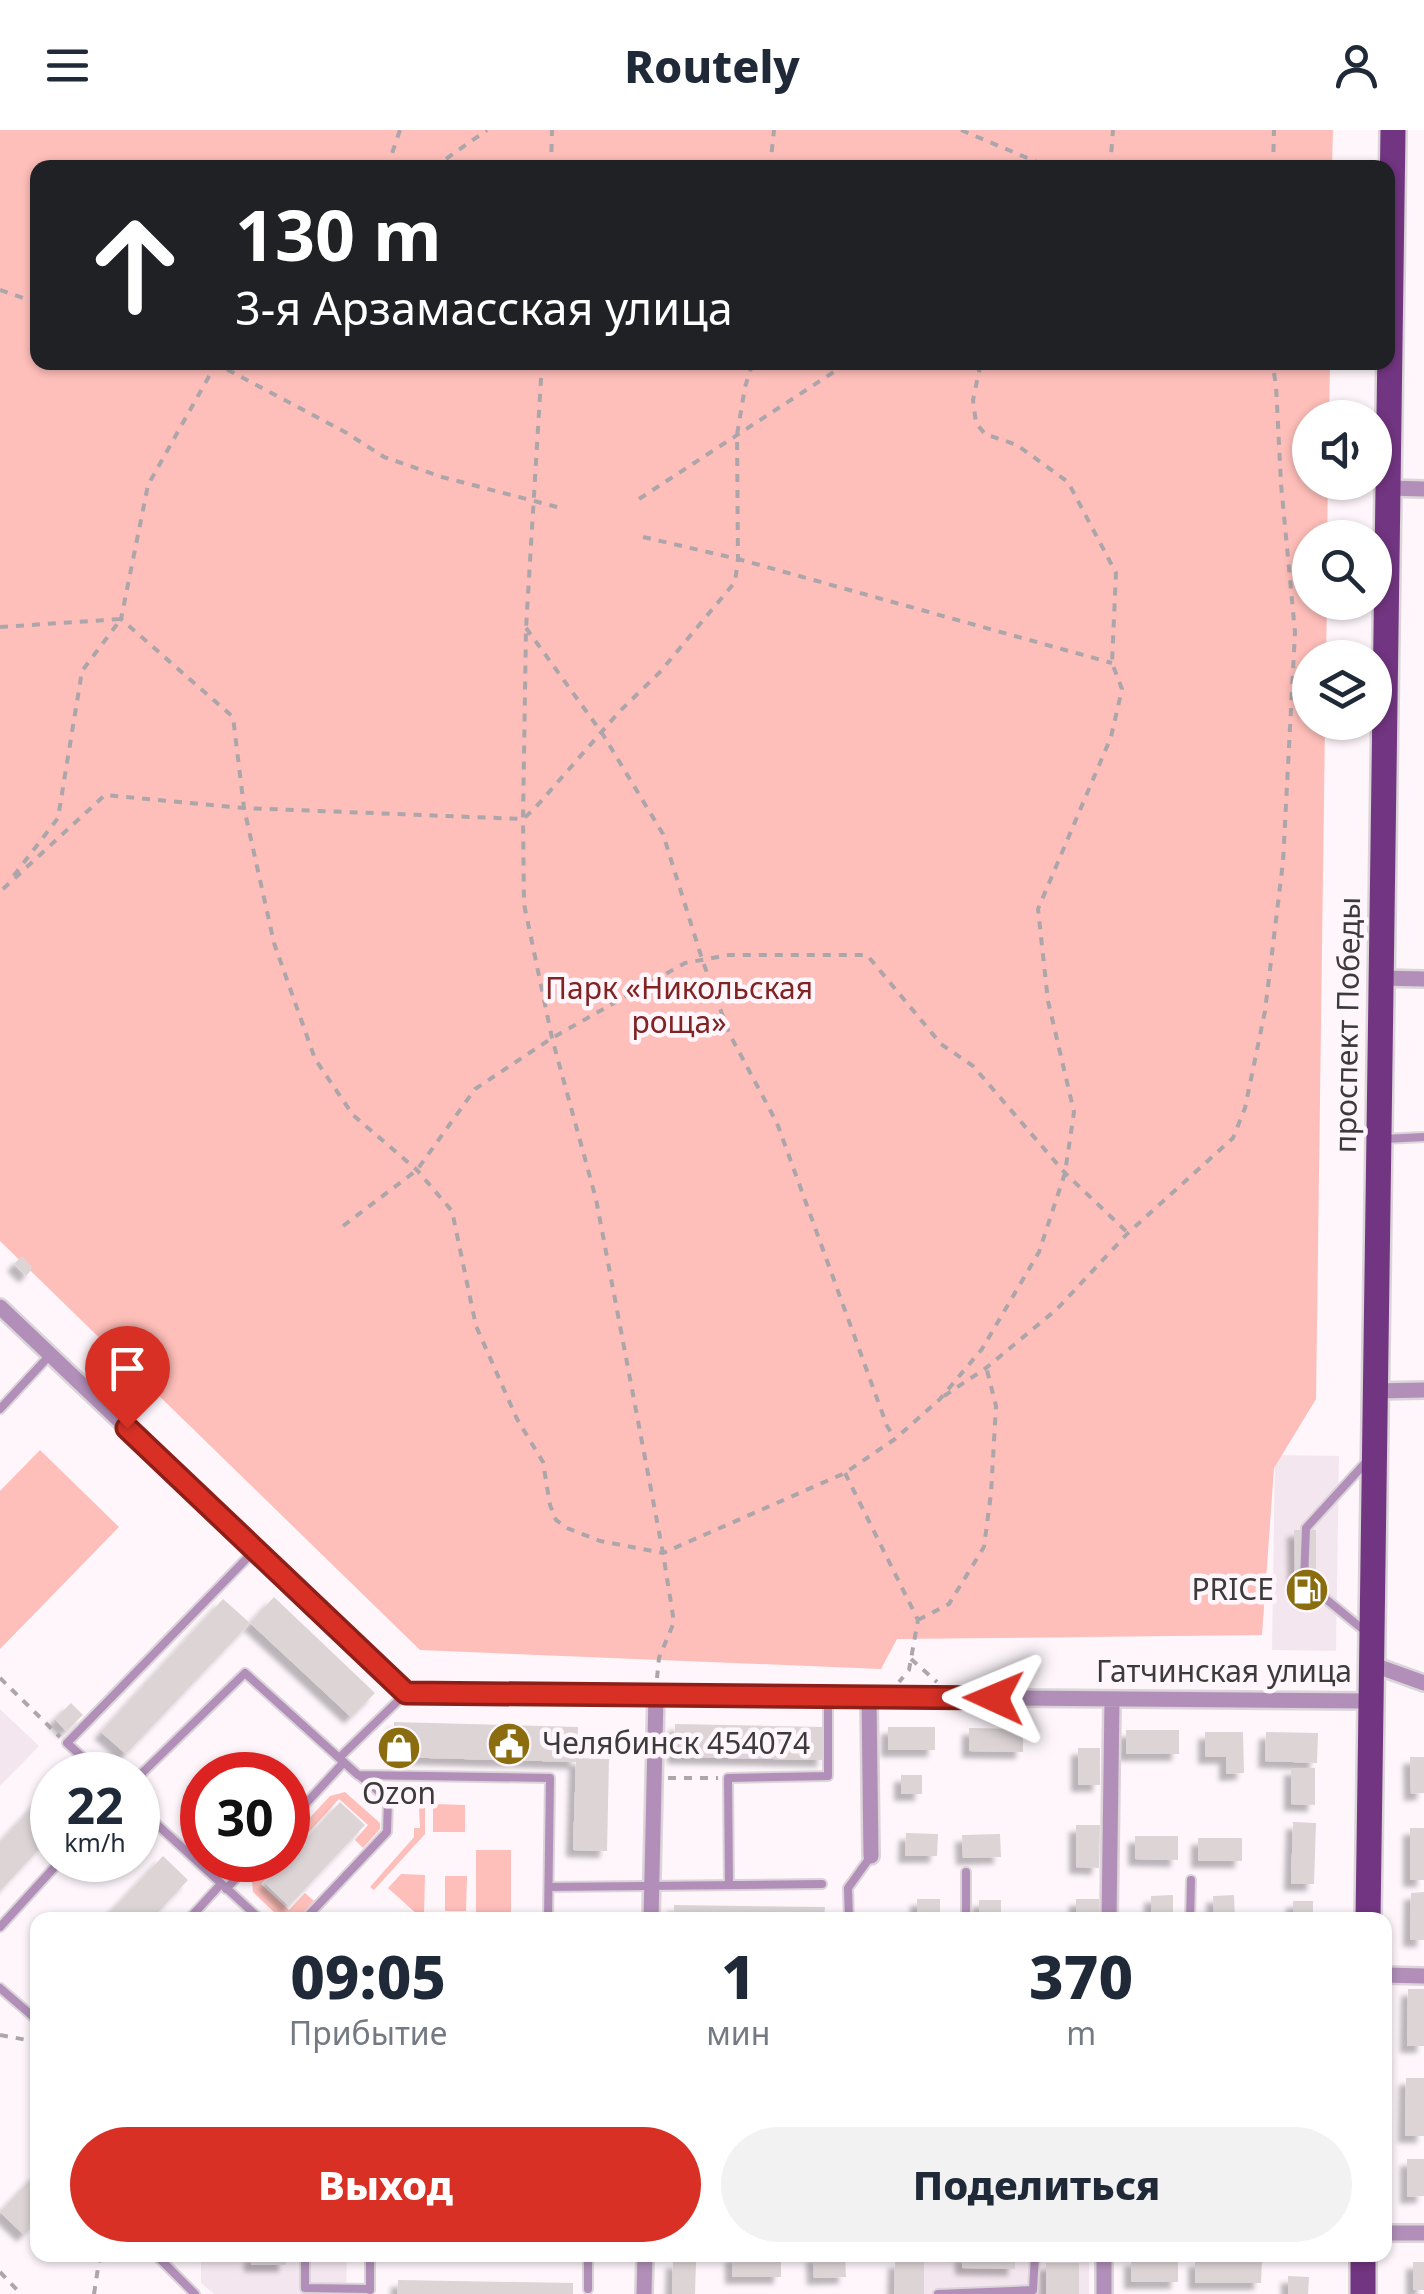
<!DOCTYPE html>
<html lang="ru">
<meta charset="utf-8">
<style>
:root{--surface:#fff;--page:#f2f2f3;--text:#1f2937;--muted:#747a83;--accent:#d93025}
body{margin:0;font-family:"Noto Sans",sans-serif;background:var(--page);color:var(--text);height:100vh;display:flex;flex-direction:column;font-size:38px;white-space:nowrap}
*{box-sizing:border-box;margin:0}
p{font-size:32px;color:var(--muted)}
.icon{flex:none;width:55px;height:55px;fill:none;stroke:currentColor;stroke-width:2;stroke-linecap:round;stroke-linejoin:round}
.map{position:relative;flex:1;overflow:hidden}
.details{position:absolute;left:30px;top:1782px;width:1362px;height:350px;display:flex;flex-direction:column;background:var(--surface);border-radius:20px;box-shadow:0 2px 8px #0004}
.details>*{flex:none}
.guide{position:absolute;left:30px;top:30px;width:1365px;height:210px;border-radius:20px;box-shadow:0 2px 8px #0004;background:#202124;color:#fff;overflow:hidden}
.fabs{position:absolute;left:1292px;top:270px;display:grid;gap:20px}
.fabs a{display:grid;place-items:center;width:100px;height:100px;border-radius:50%;background:var(--surface);box-shadow:0 2px 8px #0004;font-size:50px}
.speed{position:absolute;left:30px;top:1622px;display:flex;gap:20px;font-size:50px;font-weight:700;text-align:center}
.speed>*{display:grid;place-content:center;width:130px;height:130px;border-radius:50%;background:var(--surface);box-shadow:0 2px 8px #0004;line-height:1}
.speed small{font-size:25px;font-weight:400}
.speed .limit{border:15px solid #d22;background:#fff;color:#111}
.pin{position:absolute;display:grid;place-items:center;width:85px;height:85px;color:#fff;margin:-102px -42px;border-radius:50% 50% 50% 0;rotate:-45deg;box-shadow:0 0 10px #0007}
.pin .icon{rotate:45deg}
.me{position:absolute;width:110px;margin:-55px;rotate:271deg;stroke-linejoin:round;filter:drop-shadow(0 0 8px #0008)}
.turn{display:flex;align-items:center;gap:35px;height:210px;padding:0 40px;font-size:45px}
.turn .icon{width:130px;height:130px;stroke-width:2.5}
.turn b{display:block;font-size:70px;line-height:85px}
.eta{display:flex;justify-content:space-evenly;align-items:center;height:170px;text-align:center}
.eta b{font-size:60px;font-weight:800;line-height:70px}
.cta{display:flex;gap:20px;margin-top:auto;padding:20px 40px}
.cta a{flex:1;height:115px;border-radius:60px;background:var(--accent);color:#fff;font-size:40px;font-weight:800;line-height:115px;text-align:center}
.cta a+a{background:var(--page);color:var(--text)}
header{display:flex;justify-content:space-between;align-items:center;height:130px;padding:0 40px;background:var(--surface);font-size:45px;font-weight:800}
.map>svg:first-child{display:block}
</style>
<header><svg class="icon" aria-label="menu" viewBox="0 0 24 24"><path d="M4 6h16M4 12h16M4 18h16"/></svg>Routely<svg class="icon" aria-label="person" viewBox="0 0 24 24"><circle cx="12" cy="8" r="4"/><path d="M4 21q1-7 8-7t8 7"/></svg></header>
<div class="map">
<svg width="1424" height="2164" viewBox="0 0 1424 2164">
<defs>
<filter id="shadow"><feDropShadow dx="-7" dy="7" stdDeviation="2.5" flood-color="#0004"/></filter>
</defs>
<rect width="100%" height="100%" fill="#fef6fb"/>
<path fill="#f4e6ee" d="M 1275,1325 L 1339,1326 L 1336,1521 L 1272,1520 Z
M 0,1579 L 39,1616 L 0,1656 Z
M 201,2125 L 347,2125 L 346,2164 L 214,2164 L 201,2153 Z
M 954,2125 L 1089,2125 L 1089,2164 L 894,2164 L 895,2131 L 924,2131 Z"/>
<path fill="#febeb9" d="M 0,0 L 1333,0 L 1332,38 L 38,38 L 38,232 L 1330,233 L 1329,287 L 1310,288 L 1310,352 L 1328,353 L 1327,407 L 1310,408 L 1310,472 L 1327,473 L 1326,527 L 1310,528 L 1310,592 L 1325,593 L 1316,1269 L 1274,1338 L 1262,1505 L 897,1509 L 881,1539 L 420,1520 L 0,1111 Z
M 40,1320 L 119,1397 L 0,1519 L 0,1361 Z
M 420,1659 L 425,1670 L 425,1704 L 374,1760 L 370,1757 L 414,1707 L 414,1698 L 420,1698 L 419,1677 L 414,1676 L 414,1666 Z
M 345,1662 L 380,1693 L 380,1699 L 363,1718 L 355,1710 L 368,1695 L 339,1669 L 288,1725 L 288,1711 L 330,1666 Z
M 433,1674 L 465,1675 L 465,1702 L 433,1702 Z
M 476,1720 L 511,1720 L 511,1784 L 476,1783 Z
M 270,1730 L 283,1730 L 261,1754 L 289,1780 L 305,1763 L 314,1771 L 298,1788 L 281,1789 L 253,1762 L 252,1751 Z
M 401,1744 L 425,1745 L 424,1785 L 418,1785 L 388,1758 Z
M 445,1746 L 467,1746 L 466,1781 L 445,1781 Z"/>
<path fill="#ddd4d6" filter="url(#shadow)" d="M 22,1126 L 33,1138 L 26,1146 L 14,1134 Z
M 1294,1400 L 1316,1400 L 1316,1450 L 1295,1450 Z
M 274,1467 L 375,1563 L 351,1587 L 250,1493 Z
M 223,1469 L 250,1493 L 126,1624 L 101,1602 Z
M 71,1573 L 83,1585 L 66,1601 L 55,1589 Z
M 394,1592 L 578,1597 L 577,1628 L 609,1629 L 607,1721 L 573,1720 L 576,1632 L 393,1627 Z
M 675,1594 L 825,1597 L 824,1630 L 674,1627 Z
M 888,1597 L 935,1597 L 935,1620 L 888,1620 Z
M 969,1598 L 1023,1599 L 1023,1622 L 969,1621 Z
M 1126,1600 L 1179,1600 L 1179,1624 L 1126,1624 Z
M 1205,1602 L 1243,1602 L 1244,1643 L 1226,1644 L 1226,1627 L 1205,1627 Z
M 1266,1602 L 1318,1603 L 1317,1633 L 1265,1631 Z
M 1078,1618 L 1100,1618 L 1100,1655 L 1078,1655 Z
M 1410,1627 L 1424,1627 L 1424,1663 L 1411,1664 Z
M 1291,1638 L 1315,1638 L 1315,1675 L 1291,1674 Z
M 901,1645 L 922,1645 L 922,1664 L 901,1664 Z
M 52,1656 L 52,1705 L 0,1761 L 0,1712 Z
M 340,1672 L 365,1695 L 289,1776 L 265,1753 Z
M 1293,1692 L 1316,1693 L 1314,1754 L 1291,1754 Z
M 1076,1695 L 1100,1695 L 1099,1738 L 1076,1737 Z
M 1410,1698 L 1424,1698 L 1424,1750 L 1410,1750 Z
M 906,1703 L 938,1704 L 937,1726 L 905,1726 Z
M 1000,1704 L 1001,1727 L 963,1728 L 962,1705 Z
M 1135,1706 L 1178,1706 L 1178,1730 L 1135,1729 Z
M 1198,1708 L 1242,1708 L 1242,1731 L 1198,1731 Z
M 163,1726 L 188,1750 L 151,1790 L 103,1790 Z
M 1424,1762 L 1424,1810 L 1410,1810 L 1411,1763 Z
M 1173,1765 L 1173,1790 L 1151,1790 L 1151,1766 Z
M 1234,1765 L 1235,1790 L 1214,1790 L 1213,1766 Z
M 917,1769 L 940,1769 L 940,1790 L 917,1790 Z
M 1076,1769 L 1099,1769 L 1099,1790 L 1076,1790 Z
M 979,1770 L 1001,1770 L 1001,1790 L 979,1790 Z
M 1293,1771 L 1313,1771 L 1313,1790 L 1293,1790 Z
M 674,1775 L 825,1777 L 824,1790 L 674,1790 Z
M 1408,1859 L 1424,1859 L 1424,1916 L 1407,1916 Z
M 1406,1948 L 1424,1948 L 1424,2006 L 1405,2006 Z
M 1407,2029 L 1424,2029 L 1424,2066 L 1407,2067 Z
M 38,2042 L 38,2090 L 24,2105 L 0,2082 Z
M 251,2125 L 286,2125 L 286,2135 L 251,2135 Z
M 732,2125 L 781,2125 L 781,2147 L 732,2147 Z
M 813,2125 L 845,2125 L 846,2147 L 814,2148 Z
M 962,2125 L 1015,2125 L 1015,2139 L 962,2138 Z
M 1131,2129 L 1178,2129 L 1178,2152 L 1131,2152 Z
M 1195,2130 L 1262,2130 L 1261,2153 L 1195,2153 Z
M 673,2131 L 696,2132 L 695,2164 L 672,2164 Z
M 895,2131 L 924,2131 L 924,2164 L 894,2164 Z
M 1413,2132 L 1424,2132 L 1424,2160 L 1413,2160 Z
M 1046,2133 L 1079,2133 L 1079,2164 L 1046,2164 Z
M 1288,2146 L 1309,2147 L 1308,2164 L 1288,2164 Z
M 398,2150 L 573,2153 L 573,2164 L 397,2164 Z"/>
<g fill="none" stroke-linecap="round" stroke-linejoin="round">
<g stroke="#dbd4d9" stroke-width="12">
<path id="service" d="M 1384,1009 L 1424,1007
M 0,1279 L 50,1225
M 1366,1502 L 1304,1451 L 1306,1398 L 1368,1330
M 339,1628 L 406,1563
M 102,1645 L 67,1613 L 255,1420
M 138,1647 L 245,1543 L 358,1645 L 550,1648 L 548,1790
M 138,1677 L 261,1790
M 288,1693 L 344,1632
M 729,1755 L 728,1648 L 828,1646 L 828,1567
M 549,1757 L 822,1754
M 226,1759 L 253,1730
M 188,1790 L 221,1754
M 304,1790 L 387,1702 L 388,1669 L 360,1646
M 849,1790 L 848,1758 L 871,1726
M 966,1790 L 966,1742
M 1190,1790 L 1191,1750
M 0,1797 L 61,1730
M 0,1858 L 38,1891
M 156,2125 L 195,2164
M 305,2125 L 305,2158 L 370,2159
M 370,2125 L 370,2160
M 588,2159 L 588,2125
M 1033,2160 L 1035,2125
M 938,2164 L 1033,2160"/>
</g>
<g stroke="#dbd4d9" stroke-width="20">
<path id="minor" d="M 1388,358 L 1424,359
M 1381,848 L 1424,849
M 0,1177 L 406,1563 L 656,1565 L 651,1790
M 1375,1261 L 1424,1260
M 1371,1534 L 1424,1553
M 656,1565 L 1371,1571
M 869,1567 L 871,1726
M 1109,1790 L 1112,1569
M 1385,1845 L 1424,1846
M 1385,2103 L 1424,2103
M 644,2164 L 645,2125
M 1104,2164 L 1104,2125"/>
</g>
<g stroke="#dbd4d9" stroke-width="30">
<path id="primary" d="M 1368,1790 L 1393,0
M 1363,2164 L 1363,2125"/>
</g>
<path stroke="#aca6aa" stroke-width="4" stroke-dasharray="8 8" stroke-linecap="butt" d="M 961,0 L 1051,38
M 387,38 L 400,0
M 433,38 L 487,0
M 551,38 L 552,0
M 770,38 L 774,0
M 1110,38 L 1113,0
M 1273,38 L 1274,0
M 0,160 L 38,173
M 213,232 L 345,302 L 384,327 L 442,347 L 561,378
M 217,232 L 148,355 L 121,489 L 233,587 L 244,678 L 274,813 L 315,929 L 353,985 L 417,1040 L 452,1081 L 476,1196 L 517,1289 L 543,1332 L 550,1375 L 556,1390 L 567,1398 L 600,1411 L 663,1423 L 845,1343 L 895,1309 L 940,1269 L 982,1219 L 1039,1122 L 1065,1043 L 1074,982 L 1048,871 L 1038,779 L 1111,607 L 1122,559 L 1112,533 L 1116,443 L 1068,352 L 1017,315 L 985,304 L 976,293 L 973,270 L 981,232
M 542,232 L 526,498 L 523,689 L 524,774 L 552,908 L 596,1069 L 663,1423 L 674,1492 L 659,1528 L 657,1548
M 639,369 L 849,232
M 643,407 L 738,429 L 1112,533
M 0,497 L 121,489 L 82,541 L 58,688 L 12,748
M 526,498 L 602,603 L 663,704 L 702,829 L 729,903 L 777,993 L 887,1296 L 894,1307
M 3,759 L 105,665 L 244,678 L 523,689 L 535,678 L 619,582 L 660,542 L 735,452 L 738,429 L 737,305 L 745,257 L 753,232
M 343,1096 L 417,1040 L 475,959 L 552,908 L 685,833 L 729,825 L 867,825 L 941,914 L 973,936 L 1065,1043 L 1128,1103
M 944,1266 L 986,1238 L 1057,1179 L 1128,1103 L 1233,1008 L 1245,978 L 1265,881 L 1283,732 L 1295,502 L 1281,354 L 1276,255 L 1272,232
M 845,1343 L 918,1490 L 909,1540 L 899,1552
M 918,1490 L 949,1474 L 984,1417 L 991,1363 L 996,1276 L 987,1240
M 911,1529 L 937,1552
M 0,1548 L 60,1607
M 668,1648 L 718,1648
M 0,1905 L 38,1912
M 0,2142 L 21,2164
M 94,2164 L 100,2125"/>
<use href="#service" stroke="#b18fb9" stroke-width="8"/>
<use href="#minor" stroke="#b18fb9" stroke-width="15"/>
<use href="#primary" stroke="#723581" stroke-width="25"/>
</g>
<g fill="none" stroke-linecap="round" stroke-linejoin="round">
<g stroke="#8d1f18" stroke-width="25">
<path id="route" d="M 127,1298 L 406,1563 L 994,1568"/>
</g>
<use href="#route" stroke="#d93025" stroke-width="18"/>
</g>
<defs>
<g id="fuel-disc" transform="scale(2.25)"><circle r="9.5" fill="#8b6d0f" stroke="#fef6fb"/><path d="M-5.5-6h7V0h2V4h1.3V-2.5L3-4.5l.8-.8L6-3V5H2.5V1h-1V6h-7ZM-4.2-4.7v3.2H.2V-4.7Z" fill="#fff"/></g>
<g id="civic-disc" transform="scale(2.25)"><circle r="9.5" fill="#8b6d0f" stroke="#fef6fb"/><path d="M-.6-6.5H3V-4.5H.6V-3L4-1V1h2V6H-6V1h2V-1L-.6-3ZM-1.2 2.5V6h2.4V2.5Z" fill="#fff"/></g>
<g id="shop-disc" transform="scale(2.25)"><circle r="9.5" fill="#8b6d0f" stroke="#fef6fb"/><path d="M-5-2.5h2.3a2.7 3.5 0 0 1 5.4 0H5L5.5 6h-11ZM-1.5-2.5h3a1.5 2.3 0 0 0-3 0Z" fill="#fff"/></g>
</defs>
<g fill-rule="evenodd">
<use href="#fuel-disc" x="1307" y="1460"/>
<use href="#civic-disc" x="509" y="1614"/>
<use href="#shop-disc" x="399" y="1618"/>
</g>
<g text-anchor="middle" stroke-width="9" stroke-linejoin="round" paint-order="stroke">
<g font-size="30" fill="#812223" stroke="#fef6fb">
<text x="679" y="869">Парк «Никольская<tspan x="679" dy="34">роща»</tspan></text>
</g>
<g font-size="30" fill="#3d3a3c" stroke="#fef6fb">
<text transform="translate(1348 895) rotate(-89)" y="10">проспект Победы</text>
<text x="1224" y="1552">Гатчинская улица</text>
</g>
<g font-size="30" fill="#3d3a3c" stroke="#fef6fb" text-anchor="end">
<text x="1274" y="1470">PRICE</text>
<text x="542" y="1624" text-anchor="start">Челябинск 454074</text>
<text x="399" y="1674" text-anchor="middle">Ozon</text>
</g>
</g>
</svg>
<div class="fabs">
<a><svg class="icon" aria-label="sound" viewBox="0 0 24 24"><path d="M4 9h4l5-4v14l-5-4H4zM17 9q2 3 0 6"/></svg></a>
<a><svg class="icon" aria-label="search" viewBox="0 0 24 24"><circle cx="10" cy="10" r="6"/><path d="M15 15l6 6"/></svg></a>
<a><svg class="icon" aria-label="layers" viewBox="0 0 24 24"><path d="M12 4l9 5-9 5-9-5zM3 14l9 5 9-5"/></svg></a>
</div>
<div class="speed"><div>22<small>km/h</small></div><div class="limit">30</div></div>
<div class="pin" style="left:127px;top:1298px;background:#d93025"><svg class="icon" aria-label="arrive" viewBox="0 0 24 24"><path d="M6 21V4h12l-3 4 3 4H6"/></svg></div>
<svg class="me" style="left:994px;top:1568px" viewBox="-20 -20 40 40"><path d="M0-17L14 15 0 8-14 15z" fill="#d93025" stroke="#fff" stroke-width="4"/></svg>
<div class="guide">
<div class="turn"><svg class="icon" aria-label="ahead" viewBox="0 0 24 24"><path d="M12 20V5M6 11l6-6 6 6"/></svg><div><b>130 m</b>3-я Арзамасская улица</div></div>
</div>
<section class="details">
<div class="eta">
<div><b>09:05</b><p>Прибытие</p></div>
<div><b>1</b><p>мин</p></div>
<div><b>370</b><p>m</p></div>
</div>
<div class="cta"><a>Выход</a><a>Поделиться</a></div>
</section>
</div>
